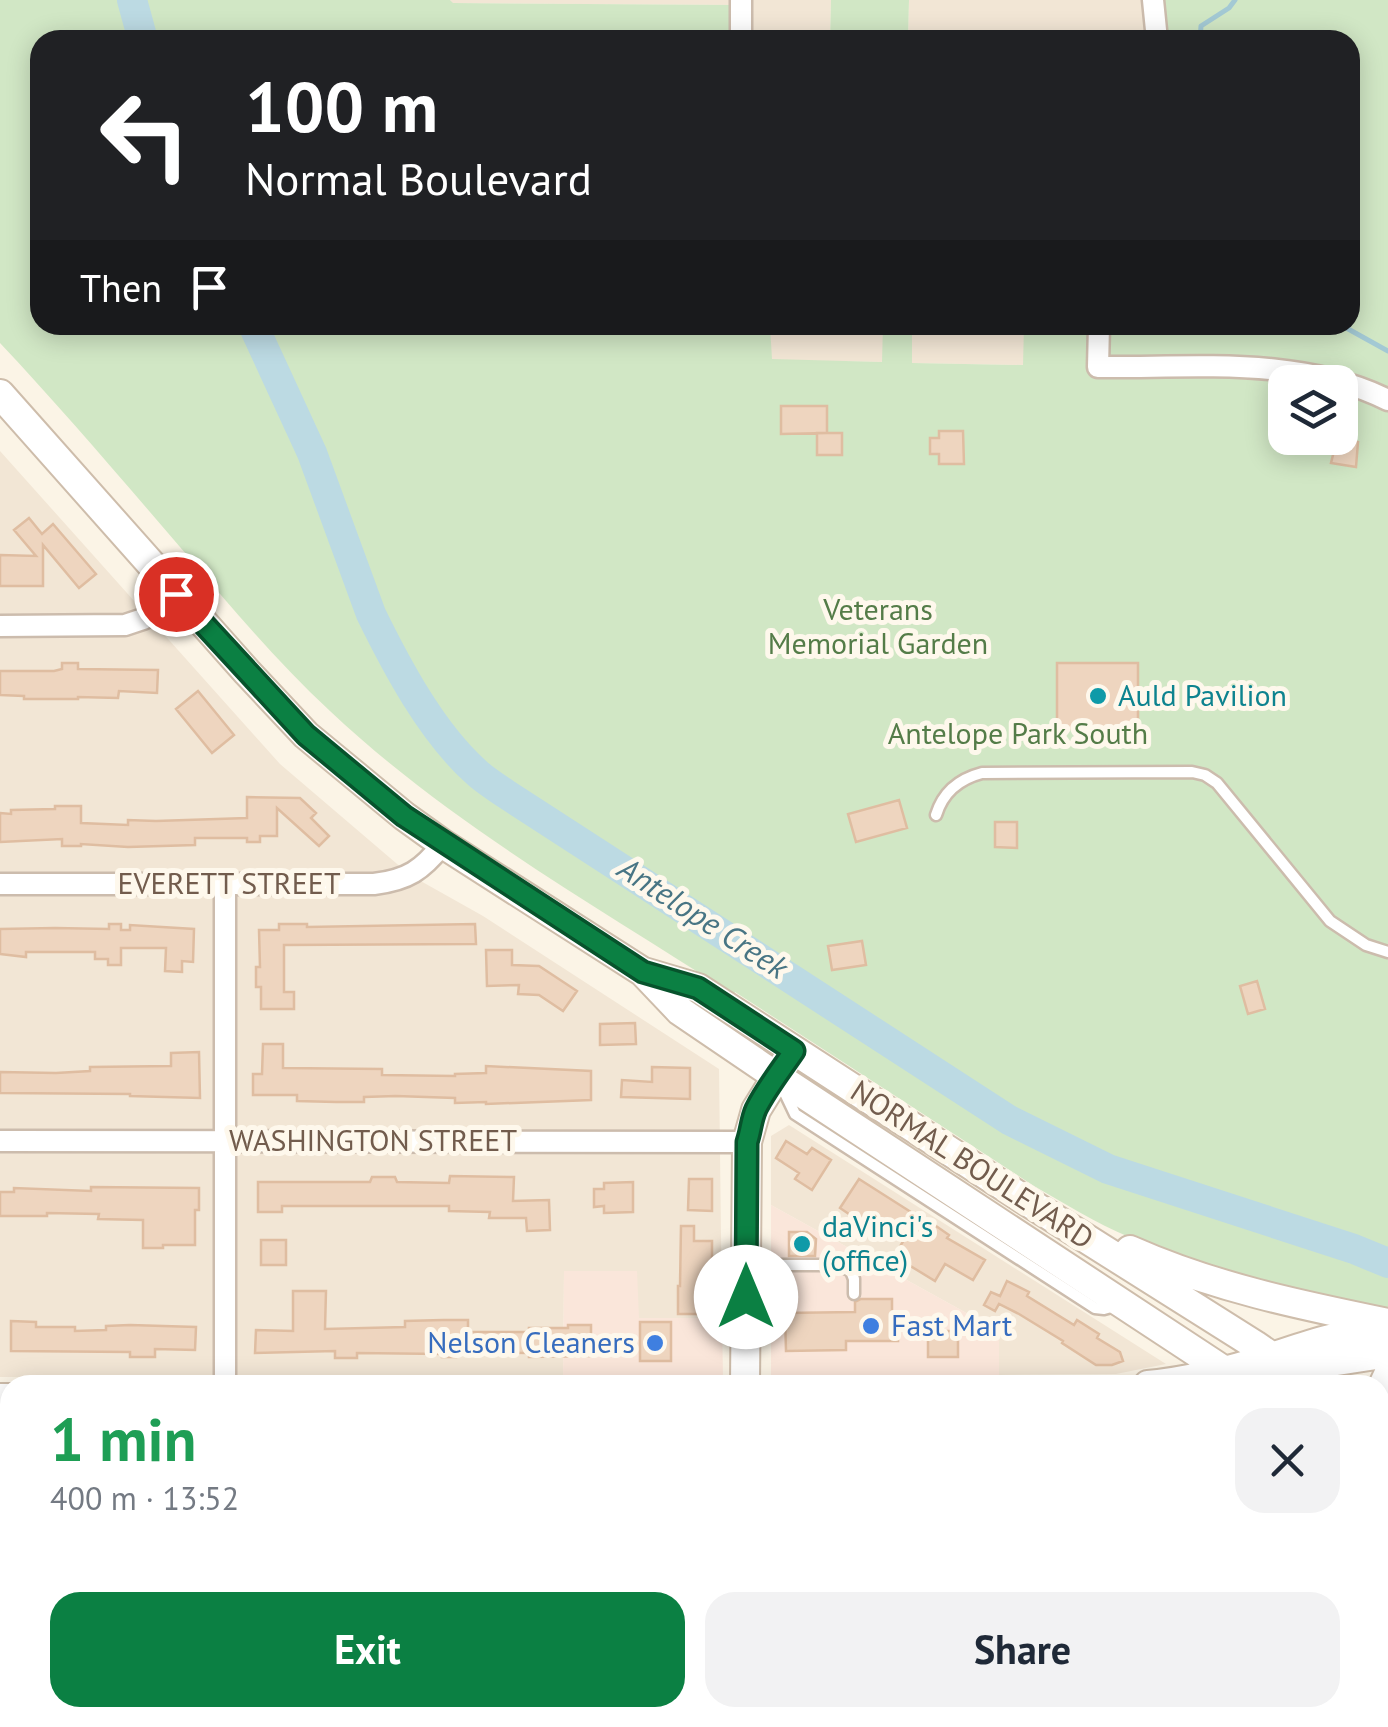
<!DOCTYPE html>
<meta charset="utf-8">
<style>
:root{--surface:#fff;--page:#f2f2f3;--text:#1f2937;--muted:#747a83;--accent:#0b8043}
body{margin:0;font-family:"PT Sans",sans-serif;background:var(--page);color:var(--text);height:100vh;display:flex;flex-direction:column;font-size:38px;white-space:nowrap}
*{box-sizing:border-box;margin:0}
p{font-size:32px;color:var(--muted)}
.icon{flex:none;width:55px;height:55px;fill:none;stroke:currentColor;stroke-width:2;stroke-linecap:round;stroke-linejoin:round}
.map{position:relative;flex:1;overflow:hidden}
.panel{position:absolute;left:0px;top:1375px;width:1390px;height:352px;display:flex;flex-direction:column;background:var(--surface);border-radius:30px 30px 0 0;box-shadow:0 5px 25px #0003}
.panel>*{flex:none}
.banner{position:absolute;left:30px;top:30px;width:1330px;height:305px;border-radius:30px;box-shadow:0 5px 25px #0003;background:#202124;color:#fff;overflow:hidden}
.tools{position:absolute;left:1268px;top:365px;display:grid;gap:20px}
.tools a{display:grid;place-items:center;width:90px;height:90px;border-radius:20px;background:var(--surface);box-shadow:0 5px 25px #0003;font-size:50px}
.pin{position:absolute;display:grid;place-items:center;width:85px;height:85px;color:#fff;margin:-42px;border:5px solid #fff;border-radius:50%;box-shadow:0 2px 10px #0007}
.me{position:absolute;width:110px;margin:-55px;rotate:0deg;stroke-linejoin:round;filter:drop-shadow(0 0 8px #0008)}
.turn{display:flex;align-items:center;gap:35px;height:210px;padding:0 50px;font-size:45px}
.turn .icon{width:130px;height:130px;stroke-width:2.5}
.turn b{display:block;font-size:70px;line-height:85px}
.then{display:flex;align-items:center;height:95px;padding:0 50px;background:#0003;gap:20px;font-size:38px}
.round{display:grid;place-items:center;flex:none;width:105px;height:105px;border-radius:30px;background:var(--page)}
.head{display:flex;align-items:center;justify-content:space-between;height:170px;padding:0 50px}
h1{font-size:60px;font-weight:600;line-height:75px;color:#1e9e55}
.primary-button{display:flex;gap:20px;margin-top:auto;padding:20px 50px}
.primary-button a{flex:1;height:115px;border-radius:30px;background:var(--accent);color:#fff;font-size:40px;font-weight:600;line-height:115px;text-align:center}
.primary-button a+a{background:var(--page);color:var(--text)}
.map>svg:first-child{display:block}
</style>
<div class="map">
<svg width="1388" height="1727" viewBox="0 0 1388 1727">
<rect width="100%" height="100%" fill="#fbf4e6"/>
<path fill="#f2e6d5" d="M 450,0 L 831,0 L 830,40 L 741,40 L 740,5 L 452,3 Z
M 909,0 L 1153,0 L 1157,40 L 908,40 Z
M 770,325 L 883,325 L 883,362 L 771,360 Z
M 912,325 L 1024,325 L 1024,365 L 912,363 Z
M 0,451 L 280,764 L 410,875 L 483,916 L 719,1069 L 722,1318 L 638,1318 L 564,1272 L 563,1378 L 0,1377 Z
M 789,1125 L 1166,1364 L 1116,1374 L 999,1375 L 999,1331 L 771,1205 L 771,1136 Z
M 0,1428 L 10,1428 L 10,1718 L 656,1718 L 656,1727 L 0,1727 Z
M 874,1718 L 1261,1718 L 1261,1727 L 874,1727 Z"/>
<path fill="#fae6da" d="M 771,1205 L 999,1331 L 999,1375 L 771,1376 Z
M 564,1271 L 637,1271 L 639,1318 L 722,1318 L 723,1378 L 563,1378 Z
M 776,1718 L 874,1718 L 874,1727 L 776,1727 Z"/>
<path fill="#d1e7c5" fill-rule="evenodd" d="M 0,0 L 450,0 L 453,3 L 741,5 L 741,40 L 40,40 L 40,325 L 770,325 L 772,359 L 882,362 L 883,325 L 912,325 L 912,363 L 1023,365 L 1024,325 L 1350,325 L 1350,40 L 1157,40 L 1153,0 L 1388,0 L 1388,1309 C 1300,1295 1211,1272 1129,1237 C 1096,1223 1065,1204 1034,1186 L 735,992 L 734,995 C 596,906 450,824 330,711 C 278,663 232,608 186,554 C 125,483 64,411 0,343 ZM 1285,382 L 1340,382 L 1340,438 L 1285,438 Z
M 831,0 L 909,0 L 908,40 L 830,40 Z
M 1380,1504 L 1388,1510 L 1388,1727 L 1261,1727 L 1261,1718 L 1380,1718 Z"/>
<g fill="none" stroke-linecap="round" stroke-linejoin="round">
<path stroke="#a3c9d4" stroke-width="5" d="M 1200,40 L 1201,26 L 1229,8 L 1235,0
M 1341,325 L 1388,351"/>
<path stroke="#bcdae3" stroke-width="30" d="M 132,0 L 143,40
M 253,325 L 312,453 L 371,614 C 397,667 431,731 475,771 C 484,780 496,787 506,794 L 1009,1120 L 1108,1169 L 1354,1249 L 1388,1263"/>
</g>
<path fill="#eed5bf" stroke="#dfbda1" stroke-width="2.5" d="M 781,406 L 827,406 L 827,433 L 781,434 Z
M 939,431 L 963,431 L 964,464 L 939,464 L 939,454 L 930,454 L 930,438 L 939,438 Z
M 817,433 L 842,433 L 842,455 L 817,455 Z
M 1337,439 L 1358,442 L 1356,467 L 1331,463 Z
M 29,518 L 42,534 L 53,524 L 96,574 L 79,588 L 43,545 L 43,586 L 0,586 L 0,555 L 36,556 L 14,530 Z
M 62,663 L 78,663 L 78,669 L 158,670 L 157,693 L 119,691 L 118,698 L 78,697 L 78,699 L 24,699 L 24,696 L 0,695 L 0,671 L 54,671 L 62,669 Z
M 1057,663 L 1138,663 L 1138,729 L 1057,729 Z
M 198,691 L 234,735 L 212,753 L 176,709 Z
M 247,797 L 300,798 L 316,813 L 311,818 L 329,836 L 319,846 L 277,808 L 277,836 L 260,836 L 260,842 L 247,842 L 247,838 L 195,838 L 195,845 L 128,847 L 81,844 L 81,846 L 62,846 L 62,839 L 0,842 L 0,813 L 11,814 L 11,810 L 55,809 L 55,806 L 81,806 L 81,823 L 128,825 L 128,820 L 156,821 L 247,818 Z
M 899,800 L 907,828 L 856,842 L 848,814 Z
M 995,822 L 1017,822 L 1017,848 L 995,847 Z
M 109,924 L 121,924 L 121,930 L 130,930 L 130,925 L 194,929 L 193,962 L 182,961 L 182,972 L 165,971 L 166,948 L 121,948 L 121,965 L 108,965 L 108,959 L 95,959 L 95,952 L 26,952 L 26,957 L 0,954 L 0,929 L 55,928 L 109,929 Z
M 279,924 L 307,924 L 307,927 L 475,924 L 476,944 L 284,945 L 284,992 L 294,992 L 294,1009 L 261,1009 L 261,987 L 256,987 L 256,967 L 260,967 L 259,930 L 279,930 Z
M 862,941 L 866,965 L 832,970 L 828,946 Z
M 486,950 L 512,950 L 512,965 L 539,966 L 577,991 L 563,1011 L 539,995 L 518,994 L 519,985 L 487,986 Z
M 1257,981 L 1265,1009 L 1248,1014 L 1240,986 Z
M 635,1023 L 636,1044 L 600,1045 L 600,1024 Z
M 263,1044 L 283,1044 L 283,1068 L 382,1069 L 382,1075 L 455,1076 L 455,1074 L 486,1073 L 486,1066 L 591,1071 L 591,1100 L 486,1104 L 486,1102 L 455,1103 L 455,1098 L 396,1096 L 364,1097 L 364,1102 L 336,1102 L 297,1101 L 297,1095 L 253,1095 L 253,1074 L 262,1074 Z
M 199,1052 L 200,1098 L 130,1096 L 130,1094 L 0,1093 L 0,1072 L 56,1073 L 90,1071 L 90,1067 L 171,1066 L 171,1053 Z
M 652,1067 L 690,1068 L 690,1099 L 621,1097 L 622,1080 L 652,1082 Z
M 786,1141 L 807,1154 L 812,1148 L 831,1160 L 812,1190 L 795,1179 L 799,1173 L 776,1158 Z
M 450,1176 L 514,1177 L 513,1201 L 549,1200 L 550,1230 L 527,1231 L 526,1218 L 489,1218 L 490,1212 L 449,1211 L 449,1206 L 282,1206 L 282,1212 L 258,1212 L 258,1182 L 370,1182 L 372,1177 L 395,1177 L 397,1182 L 449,1183 Z
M 689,1179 L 712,1179 L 712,1211 L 688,1210 Z
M 859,1179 L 925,1221 L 926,1219 L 949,1235 L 947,1238 L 985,1260 L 973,1280 L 945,1264 L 935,1281 L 894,1256 L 904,1240 L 869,1219 L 865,1225 L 840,1208 Z
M 633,1182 L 633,1212 L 604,1213 L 604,1206 L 594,1207 L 594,1189 L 604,1189 L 604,1183 Z
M 91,1187 L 199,1188 L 199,1210 L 195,1210 L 195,1245 L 163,1245 L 163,1248 L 143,1248 L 143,1220 L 98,1219 L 99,1214 L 47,1213 L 47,1216 L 0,1216 L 0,1192 L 14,1192 L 14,1188 L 91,1191 Z
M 681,1226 L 694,1226 L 694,1241 L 712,1241 L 712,1265 L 709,1265 L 709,1314 L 678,1314 L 678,1286 L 680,1286 Z
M 789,1232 L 807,1232 L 816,1239 L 815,1256 L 789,1256 Z
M 261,1240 L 286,1240 L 286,1265 L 261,1265 Z
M 1007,1281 L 1029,1292 L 1027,1296 L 1074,1325 L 1077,1320 L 1099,1334 L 1097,1338 L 1120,1352 L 1123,1361 L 1112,1365 L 1096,1365 L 1062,1343 L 1063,1341 L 1019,1314 L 999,1304 L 995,1311 L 984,1305 L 991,1292 L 1000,1296 Z
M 293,1291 L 326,1291 L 325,1329 L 405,1327 L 405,1321 L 443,1320 L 468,1320 L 468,1332 L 529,1332 L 529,1328 L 568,1328 L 568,1325 L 591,1325 L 591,1356 L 529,1357 L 529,1353 L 456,1352 L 456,1357 L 442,1357 L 442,1354 L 357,1353 L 357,1358 L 335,1358 L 335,1351 L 255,1353 L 256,1330 L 293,1331 Z
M 861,1299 L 892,1299 L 892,1312 L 898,1312 L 898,1341 L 846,1341 L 846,1350 L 786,1351 L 785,1313 L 855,1312 L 855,1302 Z
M 11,1321 L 36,1322 L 36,1327 L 75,1327 L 75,1331 L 106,1330 L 106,1326 L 130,1325 L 196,1327 L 195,1350 L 155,1349 L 155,1357 L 130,1357 L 130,1352 L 11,1351 Z
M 640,1322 L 671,1322 L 671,1361 L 640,1361 Z
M 928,1331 L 958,1331 L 958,1357 L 928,1357 Z"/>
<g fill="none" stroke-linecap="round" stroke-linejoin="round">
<g stroke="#ccbcad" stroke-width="15">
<path id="lane" d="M 936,815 C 943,792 959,779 982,773 L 1192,772 L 1205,775 L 1217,783 L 1330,921 L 1366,945 L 1388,952
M 784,1091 L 795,1114 L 1095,1308 L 1104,1309 L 1115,1306
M 747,1265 L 839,1265 L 851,1271 L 854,1279 L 854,1294
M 0,1532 L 10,1532
M 874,1718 L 874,1727
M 703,1727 L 703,1718"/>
</g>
<g stroke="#ccbcad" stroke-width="25">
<path id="street" d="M 741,0 L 741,40
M 1153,0 L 1157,40
M 1099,325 L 1098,367 C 1194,368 1300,356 1388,400
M 0,626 L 125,625 L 143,619 L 177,593
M 0,884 L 374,884 C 408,880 422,870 443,844
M 225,884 L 225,1385
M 0,1141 L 747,1142
M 0,1661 L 10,1661
M 225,1718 L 225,1727
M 1003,1718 L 1003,1727
M 1261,1727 L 1261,1718"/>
</g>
<g stroke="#cebdab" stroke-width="32">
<path id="secondary" d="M 0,394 L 247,672 L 306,735 L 404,816 L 443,844 L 643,972 L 680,1011 L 761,1066 L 1246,1385
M 644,972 L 698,988 L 1025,1200 L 1255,1345 L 1313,1385
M 1130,1250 C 1213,1287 1300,1305 1388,1323
M 745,1385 L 747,1142 L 756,1110 L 787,1060
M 1148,1385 C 1189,1381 1229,1371 1269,1358 C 1307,1345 1341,1333 1382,1331
M 1261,1385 L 1324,1363 L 1388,1353
M 1380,1392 L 1388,1375
M 0,1398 L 10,1398
M 1380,1417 L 1388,1433
M 1380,1479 L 1388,1484
M 744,1727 L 744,1718"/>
</g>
<use href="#lane" stroke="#fff" stroke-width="10"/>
<use href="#street" stroke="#fff" stroke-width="20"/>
<use href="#secondary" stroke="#fff" stroke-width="28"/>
</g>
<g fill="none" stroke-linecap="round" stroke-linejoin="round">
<g stroke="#07532c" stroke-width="25">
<path id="route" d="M 176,594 L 306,735 L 404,816 L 643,972 L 698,988 L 794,1051 C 781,1070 766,1089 756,1109 C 751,1120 751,1131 747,1142 L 746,1297"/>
</g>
<use href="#route" stroke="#0b8043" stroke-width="18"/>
</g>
<g fill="#0f9aa8" stroke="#fef8ec" stroke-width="4">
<circle cx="1098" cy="696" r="10"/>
<circle cx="802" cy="1244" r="10"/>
</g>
<g fill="#3f7fe0" stroke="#fef8ec" stroke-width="4">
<circle cx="871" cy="1326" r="10"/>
<circle cx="655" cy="1343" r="10"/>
</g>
<g text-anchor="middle" stroke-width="10" stroke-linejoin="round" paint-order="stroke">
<g font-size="30" fill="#547c48" stroke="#fef8ec">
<text x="878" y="620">Veterans<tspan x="878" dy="34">Memorial Garden</tspan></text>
<text x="1018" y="744">Antelope Park South</text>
</g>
<g font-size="30" fill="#0d838f" stroke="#fef8ec" text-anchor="start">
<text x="1118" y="706">Auld Pavilion</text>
<text x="822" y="1237">daVinci's<tspan x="822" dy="34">(office)</tspan></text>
</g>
<g font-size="30" fill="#725c4d" stroke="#fef8ec">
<text x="229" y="894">EVERETT STREET</text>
<text x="373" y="1151">WASHINGTON STREET</text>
<text transform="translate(972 1165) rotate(33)" y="10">NORMAL BOULEVARD</text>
</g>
<g font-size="30" fill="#366cbe" stroke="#fef8ec" text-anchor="start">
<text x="891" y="1336">Fast Mart</text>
<text x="635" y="1353" text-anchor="end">Nelson Cleaners</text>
</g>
<g font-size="32" font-style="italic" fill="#487584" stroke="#fef8ec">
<text transform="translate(703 918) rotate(33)" y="11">Antelope Creek</text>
</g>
</g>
</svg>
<div class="tools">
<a><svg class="icon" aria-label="layers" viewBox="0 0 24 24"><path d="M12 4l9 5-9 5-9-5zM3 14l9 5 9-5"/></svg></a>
</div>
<div class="pin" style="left:176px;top:594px;background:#d93025"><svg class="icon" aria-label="arrive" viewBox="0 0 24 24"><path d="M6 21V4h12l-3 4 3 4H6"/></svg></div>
<svg class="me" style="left:746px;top:1297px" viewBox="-20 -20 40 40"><circle r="19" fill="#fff"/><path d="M0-13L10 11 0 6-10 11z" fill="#0b8043"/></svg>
<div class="banner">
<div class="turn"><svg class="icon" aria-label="left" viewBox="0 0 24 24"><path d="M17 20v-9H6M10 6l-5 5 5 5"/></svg><div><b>100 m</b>Normal Boulevard</div></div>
<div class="then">Then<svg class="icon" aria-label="arrive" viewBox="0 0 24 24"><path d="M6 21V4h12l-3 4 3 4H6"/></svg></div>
</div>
<section class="panel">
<div class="head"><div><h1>1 min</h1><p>400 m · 13:52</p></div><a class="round"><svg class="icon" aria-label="close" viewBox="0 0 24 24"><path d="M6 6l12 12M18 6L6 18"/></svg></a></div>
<div class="primary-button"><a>Exit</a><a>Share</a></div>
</section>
</div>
